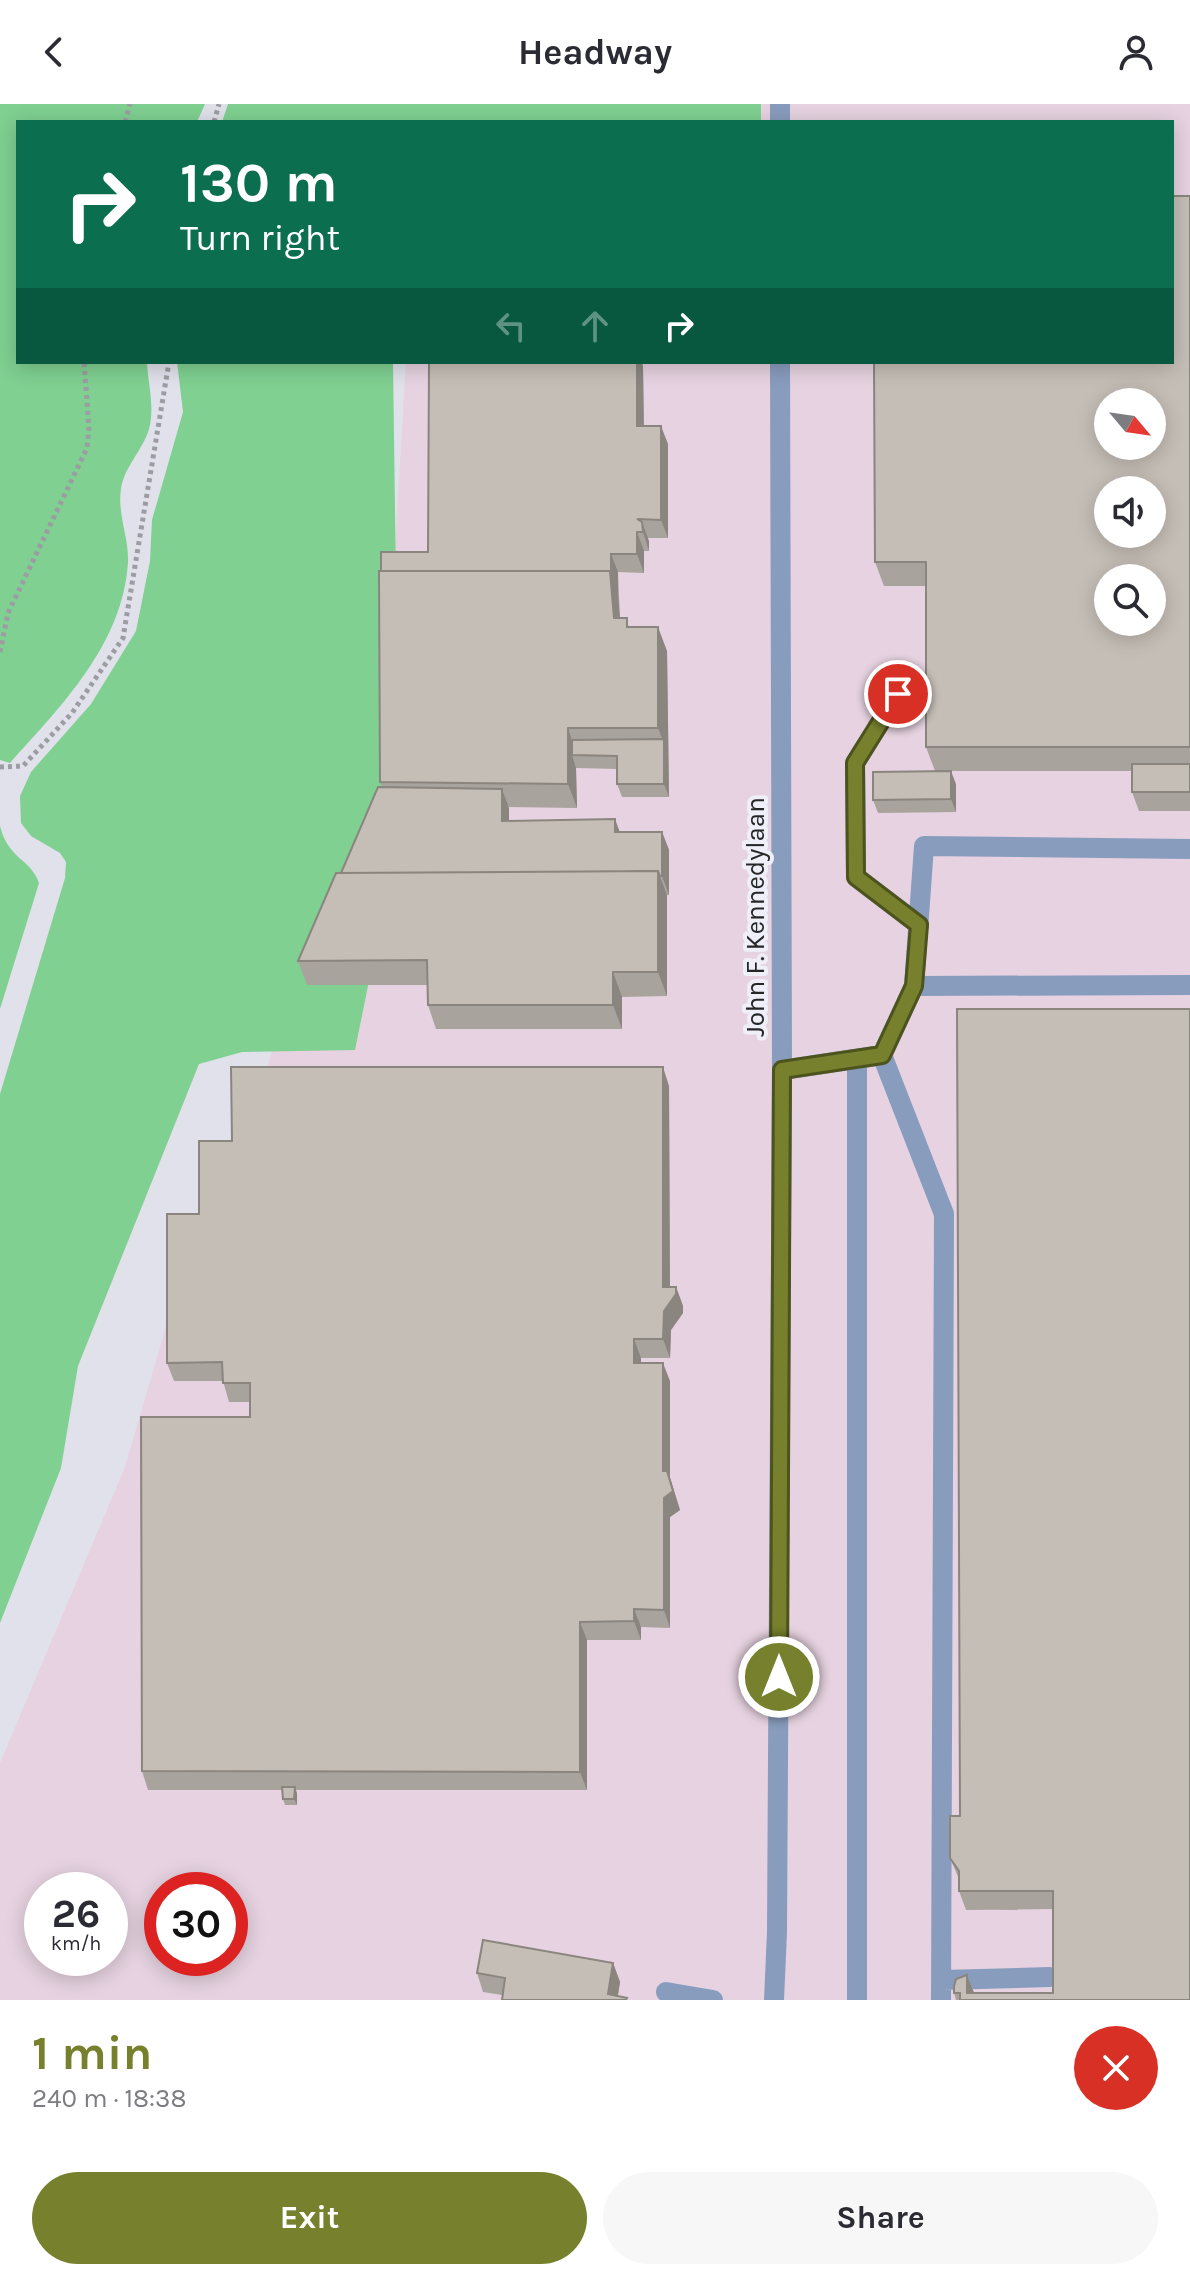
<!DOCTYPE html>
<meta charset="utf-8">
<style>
:root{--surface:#fff;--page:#f7f7f7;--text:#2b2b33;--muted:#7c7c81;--accent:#77802c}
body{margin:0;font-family:Karla,sans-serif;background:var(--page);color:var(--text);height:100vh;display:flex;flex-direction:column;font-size:30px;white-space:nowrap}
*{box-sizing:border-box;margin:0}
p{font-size:26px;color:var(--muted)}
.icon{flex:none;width:44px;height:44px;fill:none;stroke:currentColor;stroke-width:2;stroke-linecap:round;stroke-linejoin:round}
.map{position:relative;height:1896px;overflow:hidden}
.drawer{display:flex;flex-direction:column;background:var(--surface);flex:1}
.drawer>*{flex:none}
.guide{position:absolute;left:16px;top:16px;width:1158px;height:244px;border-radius:0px;box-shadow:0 4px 20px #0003;background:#0b6e4f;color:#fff;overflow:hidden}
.needle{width:52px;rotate:119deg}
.tools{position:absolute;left:1094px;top:284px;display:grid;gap:16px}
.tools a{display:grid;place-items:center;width:72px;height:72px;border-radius:50%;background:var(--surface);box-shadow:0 4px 20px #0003;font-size:40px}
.speed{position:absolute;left:24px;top:1768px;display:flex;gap:16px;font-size:40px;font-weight:700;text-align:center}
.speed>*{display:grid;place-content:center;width:104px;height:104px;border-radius:50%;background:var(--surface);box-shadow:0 4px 20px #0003;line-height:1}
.speed small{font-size:20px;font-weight:400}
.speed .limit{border:12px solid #d22;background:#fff;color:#111}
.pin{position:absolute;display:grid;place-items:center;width:68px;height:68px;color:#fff;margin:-34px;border:4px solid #fff;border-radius:50%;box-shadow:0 2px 8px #0007}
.me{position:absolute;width:88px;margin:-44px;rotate:0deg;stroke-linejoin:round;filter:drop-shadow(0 0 6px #0008)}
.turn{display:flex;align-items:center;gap:28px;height:168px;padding:0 32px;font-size:36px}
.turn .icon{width:104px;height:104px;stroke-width:2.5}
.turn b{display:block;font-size:56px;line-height:68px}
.lanes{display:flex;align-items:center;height:76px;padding:0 32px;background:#0003;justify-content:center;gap:40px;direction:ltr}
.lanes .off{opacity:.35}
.round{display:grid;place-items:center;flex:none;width:84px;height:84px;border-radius:42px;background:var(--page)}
.headline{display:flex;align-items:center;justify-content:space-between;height:136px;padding:0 32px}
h1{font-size:48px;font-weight:700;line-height:60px;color:var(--accent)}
.cta{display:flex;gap:16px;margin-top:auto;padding:16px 32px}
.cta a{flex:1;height:92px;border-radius:48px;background:var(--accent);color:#fff;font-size:32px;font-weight:700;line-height:92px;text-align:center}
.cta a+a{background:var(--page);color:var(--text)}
header{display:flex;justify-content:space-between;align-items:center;height:104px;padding:0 32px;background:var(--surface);font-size:36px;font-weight:700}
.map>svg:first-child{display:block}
</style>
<header><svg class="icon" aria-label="back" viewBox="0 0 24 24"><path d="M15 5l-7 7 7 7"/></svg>Headway<svg class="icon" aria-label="person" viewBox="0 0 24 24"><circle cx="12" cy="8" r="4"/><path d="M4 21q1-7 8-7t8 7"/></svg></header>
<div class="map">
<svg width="1190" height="1896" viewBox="0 0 1190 1896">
<rect width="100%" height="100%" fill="#e1e1eb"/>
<path fill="#e6d2e0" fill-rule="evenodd" d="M 762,0 L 1190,0 L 1190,1896 L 0,1896 L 0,1659 L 125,1363 L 189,1144 L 250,1032 L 282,908 L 379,715 L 406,258 L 1172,258 L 1172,18 L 761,18 ZM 1108,298 L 1152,298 L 1152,342 L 1108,342 ZM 1108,386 L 1152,386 L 1152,430 L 1108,430 ZM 1108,474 L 1152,474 L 1152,518 L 1108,518 ZM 42,1786 L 110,1786 L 110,1854 L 42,1854 ZM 162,1786 L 230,1786 L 230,1854 L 162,1854 Z"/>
<path fill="#7fd091" d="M 0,0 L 205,0 L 197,18 L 18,18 L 18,258 L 147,258 C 148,280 155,303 149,325 C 143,346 124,363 121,385 C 117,409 129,434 128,458 C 123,540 62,601 10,659 L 0,656 Z
M 228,0 L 761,0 L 761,18 L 222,18 Z
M 177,258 L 393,258 L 396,479 L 384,803 L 355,946 L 242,948 L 199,960 L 78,1262 L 61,1364 L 0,1519 L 0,990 L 65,774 L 66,758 L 60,749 L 31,732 L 21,719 L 20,692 L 31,668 L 91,600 L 136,527 L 150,457 L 152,416 L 183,308 Z
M 0,722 C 8,755 31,755 39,779 L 0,905 Z"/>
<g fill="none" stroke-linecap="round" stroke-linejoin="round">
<path stroke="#9c9ca3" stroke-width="5" stroke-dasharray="4 4" stroke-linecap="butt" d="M 125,18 L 130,0
M 214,18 L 219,0
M 0,548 L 8,509 L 87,344 L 89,325 L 84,258
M 0,663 L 23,662 L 72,609 L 123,534 L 169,258"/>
<path stroke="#889cbd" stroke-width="20" d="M 780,18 L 780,0
M 898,590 L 855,659 L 856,773 L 919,821
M 914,882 L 924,742 L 1190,745
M 882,951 L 944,1110 L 941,1896
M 857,955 L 857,1896
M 782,966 L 882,951 L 914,882 L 1190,881
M 942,1876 L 1050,1873
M 666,1888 L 713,1896
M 774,1896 L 777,1828 L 782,966 L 780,258"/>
</g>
<path fill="#a9a39d" d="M 1190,92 L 1190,707 L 1139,707 L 1132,688 L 1132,667 L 935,667 L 926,643 L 926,482 L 884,482 L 875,458 L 1172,258 Z
M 429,258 L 642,258 L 643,263 L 644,322 L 668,340 L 668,434 L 648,434 L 649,447 L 644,447 L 644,469 L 618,468 L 620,514 L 630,523 L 667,547 L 669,693 L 622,693 L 617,680 L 617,665 L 576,664 L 577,704 L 508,703 L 509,717 L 619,728 L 662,728 L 669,746 L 669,791 L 667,791 L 667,892 L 622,893 L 622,925 L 436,925 L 428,901 L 428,881 L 307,881 L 298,857 L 382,683 L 380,678 L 428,448 Z
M 956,680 L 956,708 L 878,709 L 873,696 Z
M 669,982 L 670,1183 L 676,1183 L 683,1202 L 683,1209 L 671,1226 L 670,1254 L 641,1254 L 641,1259 L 670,1277 L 670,1374 L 680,1406 L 670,1413 L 670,1524 L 641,1523 L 641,1536 L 587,1536 L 587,1686 L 296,1686 L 297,1701 L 285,1701 L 283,1695 L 282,1686 L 148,1686 L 142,1667 L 250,1313 L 250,1298 L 229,1298 L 223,1277 L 174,1277 L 167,1259 L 199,1110 L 232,1037 Z
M 960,1712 L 1190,1896 L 956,1896 L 954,1889 L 967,1871 L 974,1889 L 1053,1889 L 1053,1805 L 966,1806 L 959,1787 L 959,1775 L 950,1754 Z
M 613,1859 L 620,1878 L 618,1892 L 502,1891 L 483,1888 L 477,1869 Z"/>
<path fill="#8a857f" d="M 637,258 L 642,258 L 643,263 L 644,340 L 637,322 Z
M 661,322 L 668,340 L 668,434 L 661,416 Z
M 642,418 L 649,437 L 649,447 L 643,428 Z
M 637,428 L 644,447 L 644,469 L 637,450 Z
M 611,450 L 618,468 L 618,491 L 622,538 L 614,514 L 610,467 Z
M 658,523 L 667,547 L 669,693 L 664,680 L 664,639 L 658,624 Z
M 568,624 L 576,649 L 572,651 L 576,664 L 577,704 L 568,680 Z
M 951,667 L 956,680 L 956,708 L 951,695 Z
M 502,685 L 509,704 L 509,736 L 502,717 Z
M 615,715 L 622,734 L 615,728 Z
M 662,728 L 669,746 L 669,791 L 662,772 Z
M 658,767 L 667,791 L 667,892 L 658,868 Z
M 613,868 L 622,893 L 622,925 L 613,901 Z
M 663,963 L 669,982 L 670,1199 L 676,1183 L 683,1202 L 683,1209 L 671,1226 L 670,1254 L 663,1235 Z
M 634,1235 L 641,1254 L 641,1277 L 634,1259 Z
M 663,1259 L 670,1277 L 670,1374 L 680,1406 L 670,1413 L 670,1524 L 664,1506 Z
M 634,1505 L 641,1523 L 641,1536 L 634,1517 Z
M 580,1518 L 587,1536 L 587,1686 L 580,1668 Z
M 295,1683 L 297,1689 L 297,1701 L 294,1695 Z
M 613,1859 L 620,1878 L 617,1896 L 608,1890 Z
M 967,1871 L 974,1889 L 967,1889 Z"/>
<path fill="#c5beb6" stroke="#8a857f" stroke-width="2" fill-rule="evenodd" d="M 1172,92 L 1190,92 L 1190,643 L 926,643 L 926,458 L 875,458 L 874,258 L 1172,258 ZM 1108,298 L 1152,298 L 1152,342 L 1108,342 ZM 1108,386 L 1152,386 L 1152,430 L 1108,430 ZM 1108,474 L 1152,474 L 1152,518 L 1108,518 Z
M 429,258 L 637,258 L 637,322 L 661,322 L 661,416 L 637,415 L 642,418 L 643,428 L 637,428 L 637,450 L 611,450 L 611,473 L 610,467 L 381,467 L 381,448 L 428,448 Z
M 379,467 L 610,467 L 614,514 L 627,514 L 627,523 L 658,523 L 658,624 L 568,624 L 568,680 L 380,678 Z
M 664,635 L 664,680 L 617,680 L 617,652 L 572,651 L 572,636 Z
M 1132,660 L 1190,660 L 1190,688 L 1132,688 Z
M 951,667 L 951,695 L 873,696 L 873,668 Z
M 378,683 L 502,685 L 502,717 L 615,715 L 615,728 L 662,728 L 662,772 L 660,772 L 658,767 L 341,769 Z
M 658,767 L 658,868 L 613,868 L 613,901 L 428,901 L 427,856 L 298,857 L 336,769 Z
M 957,905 L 1190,905 L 1190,1896 L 960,1896 L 960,1889 L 954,1889 L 954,1882 L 956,1875 L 967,1871 L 967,1889 L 1053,1889 L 1053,1787 L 959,1787 L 959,1767 L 950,1754 L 950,1712 L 960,1712 Z
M 231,963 L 663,963 L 663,1183 L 676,1183 L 676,1190 L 664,1207 L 663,1235 L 634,1235 L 634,1259 L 663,1259 L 663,1367 L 667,1367 L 673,1387 L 664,1394 L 664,1506 L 634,1505 L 634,1517 L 580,1518 L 580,1668 L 142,1667 L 141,1313 L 250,1313 L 250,1279 L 223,1279 L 222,1258 L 167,1259 L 167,1110 L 199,1110 L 199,1037 L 232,1037 Z
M 282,1683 L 295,1683 L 294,1695 L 283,1695 Z
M 483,1836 L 613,1859 L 608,1890 L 627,1894 L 626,1896 L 502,1896 L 505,1874 L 477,1869 Z"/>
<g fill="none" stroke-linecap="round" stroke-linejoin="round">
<g stroke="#4d531d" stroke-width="20">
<path id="route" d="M 779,1573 L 782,966 L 882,951 L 914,882 L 919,821 L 856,773 L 855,659 L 898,590"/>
</g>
<use href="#route" stroke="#77802c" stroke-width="14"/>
</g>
<g text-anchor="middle" stroke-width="8" stroke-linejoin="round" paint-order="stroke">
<g font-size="26" fill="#262629" stroke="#eeeff9">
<text transform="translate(755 813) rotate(-90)" y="9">John F. Kennedylaan</text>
</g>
</g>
</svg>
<div class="tools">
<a><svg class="needle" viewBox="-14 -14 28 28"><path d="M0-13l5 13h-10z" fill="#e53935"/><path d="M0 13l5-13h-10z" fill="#7c7c81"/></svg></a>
<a><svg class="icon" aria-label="sound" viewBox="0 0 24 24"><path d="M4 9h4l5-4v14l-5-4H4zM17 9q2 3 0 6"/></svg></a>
<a><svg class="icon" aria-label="search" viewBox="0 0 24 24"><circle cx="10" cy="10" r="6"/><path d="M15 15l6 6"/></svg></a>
</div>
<div class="speed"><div>26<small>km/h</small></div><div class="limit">30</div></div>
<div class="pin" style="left:898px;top:590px;background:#d93025"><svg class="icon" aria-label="arrive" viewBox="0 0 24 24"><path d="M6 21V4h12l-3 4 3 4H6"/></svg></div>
<svg class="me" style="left:779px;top:1573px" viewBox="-20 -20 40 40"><circle r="17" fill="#77802c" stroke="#fff" stroke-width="3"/><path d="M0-11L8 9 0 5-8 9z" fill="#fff"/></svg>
<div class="guide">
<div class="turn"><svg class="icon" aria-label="right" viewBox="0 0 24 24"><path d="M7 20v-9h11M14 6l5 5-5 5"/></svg><div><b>130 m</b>Turn right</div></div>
<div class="lanes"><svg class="icon off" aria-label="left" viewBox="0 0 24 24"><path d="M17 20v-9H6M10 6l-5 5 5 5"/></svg><svg class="icon off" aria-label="ahead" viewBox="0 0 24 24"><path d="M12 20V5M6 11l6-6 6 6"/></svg><svg class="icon" aria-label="right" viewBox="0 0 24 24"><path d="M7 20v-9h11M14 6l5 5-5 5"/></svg></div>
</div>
</div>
<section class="drawer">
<div class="headline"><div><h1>1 min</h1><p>240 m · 18:38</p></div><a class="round" style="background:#d93025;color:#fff"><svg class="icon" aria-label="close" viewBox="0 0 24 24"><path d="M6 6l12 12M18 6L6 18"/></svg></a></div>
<div class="cta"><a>Exit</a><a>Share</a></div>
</section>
